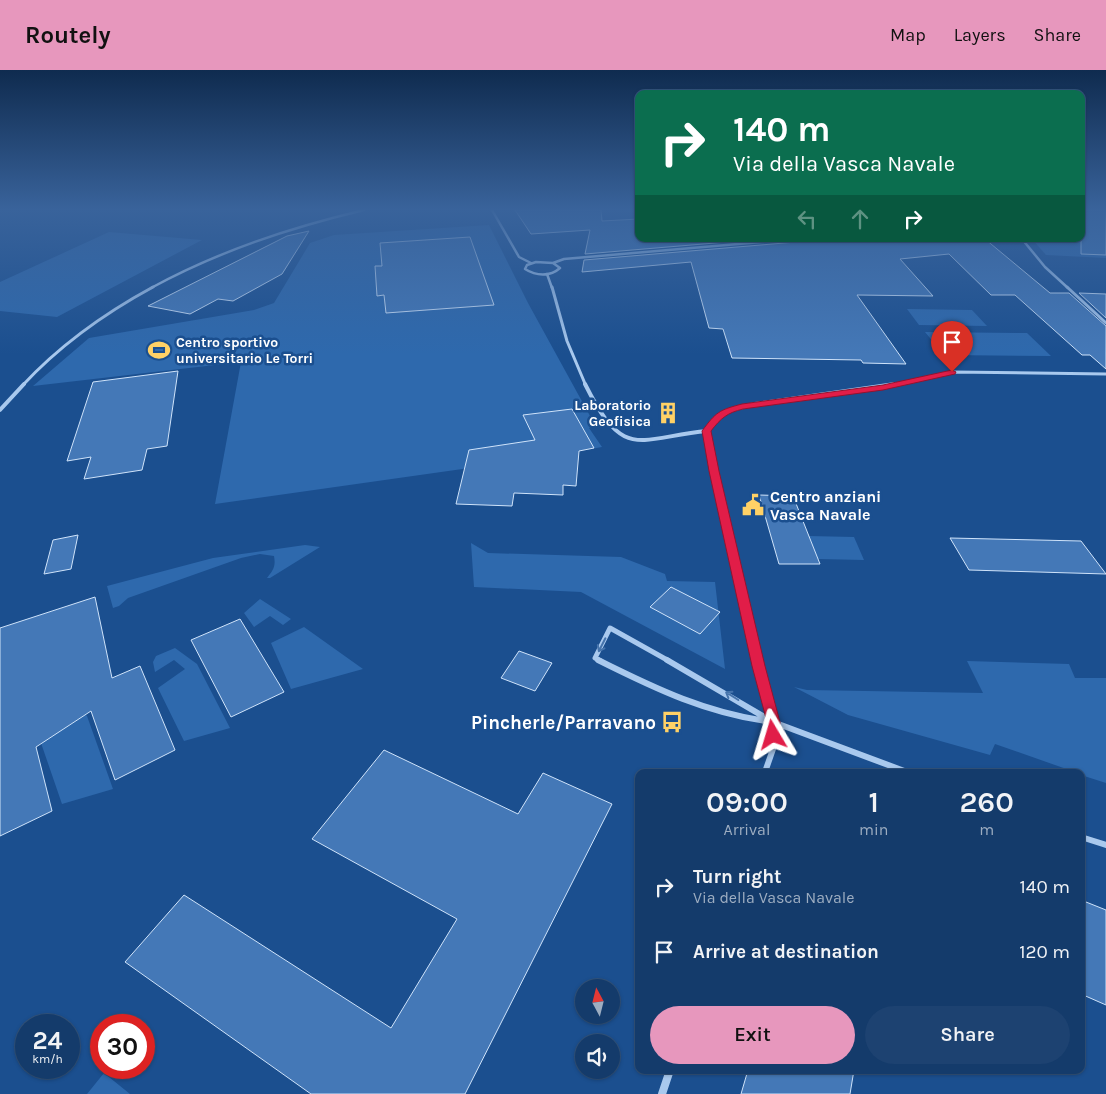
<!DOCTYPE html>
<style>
:root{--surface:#143b6b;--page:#1d4271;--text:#f1f3f6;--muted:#9dadc1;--line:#33557e;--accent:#e797bd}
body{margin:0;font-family:Karla,sans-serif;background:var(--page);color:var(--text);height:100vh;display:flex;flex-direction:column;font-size:19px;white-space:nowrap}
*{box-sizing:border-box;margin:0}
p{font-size:16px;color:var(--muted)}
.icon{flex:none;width:28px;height:28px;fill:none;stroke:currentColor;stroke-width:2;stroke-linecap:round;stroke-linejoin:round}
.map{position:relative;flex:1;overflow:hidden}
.sheet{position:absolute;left:635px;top:699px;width:450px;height:305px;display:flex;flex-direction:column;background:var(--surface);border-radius:10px;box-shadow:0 1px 4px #0004,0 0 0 1px var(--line)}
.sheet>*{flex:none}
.hud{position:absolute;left:635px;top:20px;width:450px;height:152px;border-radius:10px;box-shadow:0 1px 4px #0004,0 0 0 1px var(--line);background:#0b6e4f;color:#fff;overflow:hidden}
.needle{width:32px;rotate:353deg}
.buttons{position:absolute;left:575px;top:909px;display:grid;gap:10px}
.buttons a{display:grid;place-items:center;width:45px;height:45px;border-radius:50%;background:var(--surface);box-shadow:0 1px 4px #0004,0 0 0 1px var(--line);font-size:25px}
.speed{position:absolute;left:15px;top:944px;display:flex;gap:10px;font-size:25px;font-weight:700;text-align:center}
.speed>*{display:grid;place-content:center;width:65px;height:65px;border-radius:50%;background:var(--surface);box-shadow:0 1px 4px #0004,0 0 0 1px var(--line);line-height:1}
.speed small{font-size:12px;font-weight:400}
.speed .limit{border:8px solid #d22;background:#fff;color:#111}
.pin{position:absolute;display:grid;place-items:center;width:42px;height:42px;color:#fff;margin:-51px -21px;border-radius:50% 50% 50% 0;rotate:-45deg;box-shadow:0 0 5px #0007}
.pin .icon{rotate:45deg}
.me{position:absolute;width:55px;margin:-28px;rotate:353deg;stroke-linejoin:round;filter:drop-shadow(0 0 4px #0008)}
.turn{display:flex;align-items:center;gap:18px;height:105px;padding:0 15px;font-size:22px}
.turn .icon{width:65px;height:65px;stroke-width:2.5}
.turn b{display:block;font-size:35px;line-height:42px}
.lanes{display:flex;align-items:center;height:48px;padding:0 15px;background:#0003;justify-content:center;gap:25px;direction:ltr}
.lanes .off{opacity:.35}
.eta{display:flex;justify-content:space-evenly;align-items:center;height:85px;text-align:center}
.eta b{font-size:30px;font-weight:600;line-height:35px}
.button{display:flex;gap:10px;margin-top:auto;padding:10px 15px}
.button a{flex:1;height:58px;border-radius:30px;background:var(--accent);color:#111;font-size:20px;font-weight:600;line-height:58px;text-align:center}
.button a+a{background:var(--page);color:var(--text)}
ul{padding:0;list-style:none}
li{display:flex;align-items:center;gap:15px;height:65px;padding:0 15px}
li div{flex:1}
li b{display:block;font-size:19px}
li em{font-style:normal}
header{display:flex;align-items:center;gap:30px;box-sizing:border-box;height:70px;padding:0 25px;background:var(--accent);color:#111}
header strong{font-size:24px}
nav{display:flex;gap:28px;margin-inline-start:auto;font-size:18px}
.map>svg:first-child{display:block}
</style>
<header>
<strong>Routely</strong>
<nav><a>Map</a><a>Layers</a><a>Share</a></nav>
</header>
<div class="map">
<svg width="1106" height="1024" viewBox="0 0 1106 1024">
<rect width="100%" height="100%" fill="#1b4f8f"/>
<path fill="#2e69ad" d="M 1106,140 L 1106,188 L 1046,185 L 1032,169 L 1081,169 Z
M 489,155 L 528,233 L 595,355 L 589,358 L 602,377 L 547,387 L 215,434 L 241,292 L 33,316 L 89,268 L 254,240 L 274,233 L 310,173 L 334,165 Z
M 109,162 L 202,170 L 57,247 L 0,241 L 0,212 Z
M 907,239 L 972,240 L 987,256 L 919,255 Z
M 925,262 L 1027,263 L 1051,286 L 944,285 Z
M 808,466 L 854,467 L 864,490 L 818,489 Z
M 471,473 L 488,483 L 621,487 L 665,504 L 667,511 L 715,512 L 725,599 L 581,522 L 474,517 Z
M 305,475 L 320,477 L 270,508 L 267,508 C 273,500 276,497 274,486 L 260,484 L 241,488 L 128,528 L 119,536 L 113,538 L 107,516 L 213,488 Z
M 260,529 L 291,549 L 283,555 L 270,546 L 254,557 L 244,543 Z
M 304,557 L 363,599 L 291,619 L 271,573 Z
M 175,578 L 197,594 L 230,658 L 184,671 L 158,618 L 185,599 L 174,590 L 155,602 L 153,592 L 156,586 Z
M 967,591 L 1069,594 L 1075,608 L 1106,608 L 1106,713 L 1081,705 L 1081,702 L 1075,702 L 995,674 L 990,685 L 848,645 L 794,617 L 807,620 L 983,623 Z
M 66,627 L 87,646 L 113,719 L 62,734 L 41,673 Z
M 104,1003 L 130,1024 L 87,1024 Z"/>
<path fill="#4478b7" stroke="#cfe3fa" d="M 515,140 L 601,140 L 602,151 L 639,149 L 639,169 L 762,169 L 585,184 L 590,160 L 531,164 Z
M 1081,140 L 1106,140 L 1106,185 L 1081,184 Z
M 309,161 L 282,204 L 233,231 L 218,229 L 190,244 L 148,236 L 287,166 Z
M 470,167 L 494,235 L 386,243 L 384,225 L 377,226 L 375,196 L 382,196 L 380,173 Z
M 799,169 L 985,169 L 1050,223 L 1069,223 L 1106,256 L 1106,299 L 1090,285 L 1082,285 L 1015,225 L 991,225 L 949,184 L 900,189 L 933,226 L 857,225 L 906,294 L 863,293 L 861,290 L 732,288 L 723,259 L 709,258 L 691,192 L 582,202 L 584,190 L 796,172 Z
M 1079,223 L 1106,224 L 1106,248 Z
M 178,301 L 167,376 L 147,379 L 142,400 L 84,409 L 91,387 L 67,391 L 93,312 Z
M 572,339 L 594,378 L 579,381 L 576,416 L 563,415 L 563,425 L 514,423 L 512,436 L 456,434 L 469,380 L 535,370 L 523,345 Z
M 759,425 L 793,426 L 820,494 L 779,494 Z
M 78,465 L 71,499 L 44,504 L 53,470 Z
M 950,468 L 1081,471 L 1106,504 L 969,500 Z
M 671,517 L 720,542 L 700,564 L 650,537 Z
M 95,527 L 112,608 L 140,596 L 175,680 L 115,710 L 91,641 L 36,677 L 52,741 L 0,766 L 0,558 Z
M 240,549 L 284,622 L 231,647 L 191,570 Z
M 519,581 L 552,593 L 535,621 L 501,608 Z
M 384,680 L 518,744 L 543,703 L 612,734 L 465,1024 L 311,1024 L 125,892 L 184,825 L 391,958 L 457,849 L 312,769 Z
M 1081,830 L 1106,840 L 1106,935 L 1081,924 Z
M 748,1000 L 854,1000 L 850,1024 L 741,1024 Z"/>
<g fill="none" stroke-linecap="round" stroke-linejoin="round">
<path stroke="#a9c9ee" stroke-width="2.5" d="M 492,140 L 519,187 L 531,193
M 1022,169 L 1045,197 L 1068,218
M 536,192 L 553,193 L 560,198 C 550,207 536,206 525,199 L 527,195 Z
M 553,193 L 564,189 L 796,169
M 547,204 L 552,218
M 151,218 C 219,181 289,158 364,140"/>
<path stroke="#a9c9ee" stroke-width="3" d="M 552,217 L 567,271 L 586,316
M 1067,217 L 1106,253
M 22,316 C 59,276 105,243 153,217
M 890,316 L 952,302 L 1106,304"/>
<path stroke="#a9c9ee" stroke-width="4" d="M 585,314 C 624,392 637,368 707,361
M 0,340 L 24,314
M 722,438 L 707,361 L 712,352 L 726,341 L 755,334 L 895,314"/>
<path stroke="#a9c9ee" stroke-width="5" d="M 722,436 L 757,591
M 601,591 L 595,588 L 610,558 L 669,591"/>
<path stroke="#a9c9ee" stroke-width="6" d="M 598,590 C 656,619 708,644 773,652
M 667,590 L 773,652
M 757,590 L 773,652 L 773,679 L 765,702
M 773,652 L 907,702
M 1081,767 L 1106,775"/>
<path stroke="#a9c9ee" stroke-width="8" d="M 662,1024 L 670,1000"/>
</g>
<defs><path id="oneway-shaft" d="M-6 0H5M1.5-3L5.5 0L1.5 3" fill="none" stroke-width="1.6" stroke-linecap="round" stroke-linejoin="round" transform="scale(1.25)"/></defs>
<g stroke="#4674ac">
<use href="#oneway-shaft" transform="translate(602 575) rotate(117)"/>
<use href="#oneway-shaft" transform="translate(732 626) rotate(-148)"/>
</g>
<linearGradient id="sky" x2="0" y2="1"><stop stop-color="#0f2b4f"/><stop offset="0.49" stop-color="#39639b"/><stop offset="1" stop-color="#39639b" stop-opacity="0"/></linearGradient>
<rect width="1106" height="284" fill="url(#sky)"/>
<path fill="#e11d48" stroke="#92132f" d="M 952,300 L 956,302 L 955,304 L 883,320 L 743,339 C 727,343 721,348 711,361 L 719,401 L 765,596 L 780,652 L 780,665 L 778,669 L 773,671 L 768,669 L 766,665 L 767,652 L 752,596 L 709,401 L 702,361 C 716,342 719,340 742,334 L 883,315 Z"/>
<defs>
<g id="stadium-bare" transform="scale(1.725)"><path d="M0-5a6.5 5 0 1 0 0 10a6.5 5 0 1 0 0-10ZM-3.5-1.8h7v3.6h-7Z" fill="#ffd166" stroke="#1b4f8f" stroke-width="2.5" paint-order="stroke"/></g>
<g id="building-bare" transform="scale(1.725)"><path d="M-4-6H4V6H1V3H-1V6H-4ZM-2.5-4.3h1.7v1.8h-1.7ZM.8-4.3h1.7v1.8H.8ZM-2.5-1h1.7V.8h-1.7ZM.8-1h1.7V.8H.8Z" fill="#ffd166" stroke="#1b4f8f" stroke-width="2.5" paint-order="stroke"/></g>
<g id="civic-bare" transform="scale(1.725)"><path d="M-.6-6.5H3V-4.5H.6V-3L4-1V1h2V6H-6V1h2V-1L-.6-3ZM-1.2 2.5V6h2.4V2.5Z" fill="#ffd166" stroke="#1b4f8f" stroke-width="2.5" paint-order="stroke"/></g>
<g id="bus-bare" transform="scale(1.725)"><path d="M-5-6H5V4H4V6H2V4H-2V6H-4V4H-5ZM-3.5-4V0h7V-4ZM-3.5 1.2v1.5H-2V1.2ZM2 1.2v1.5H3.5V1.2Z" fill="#ffd166" stroke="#1b4f8f" stroke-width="2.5" paint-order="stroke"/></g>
</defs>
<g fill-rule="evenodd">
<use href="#stadium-bare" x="159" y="280"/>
<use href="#building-bare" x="668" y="343"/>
<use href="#civic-bare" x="753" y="435"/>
<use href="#bus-bare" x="672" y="652"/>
</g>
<g text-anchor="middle" stroke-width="5" stroke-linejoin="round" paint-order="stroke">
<g font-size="14" font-weight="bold" fill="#fff" stroke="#1b4f8f" text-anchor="start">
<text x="176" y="277">Centro sportivo<tspan x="176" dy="16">universitario Le Torri</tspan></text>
<text x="651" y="340" text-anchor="end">Laboratorio<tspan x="651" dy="16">Geofisica</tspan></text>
</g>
<g font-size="16" font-weight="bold" fill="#fff" stroke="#1b4f8f" text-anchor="start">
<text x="770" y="432">Centro anziani<tspan x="770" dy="18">Vasca Navale</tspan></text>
</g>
<g font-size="19" font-weight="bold" fill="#fff" stroke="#1b4f8f" text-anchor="end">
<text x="656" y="659">Pincherle/Parravano</text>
</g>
</g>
</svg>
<div class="buttons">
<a><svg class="needle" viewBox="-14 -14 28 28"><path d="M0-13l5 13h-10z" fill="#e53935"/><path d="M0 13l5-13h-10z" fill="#9dadc1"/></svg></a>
<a><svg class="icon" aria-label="sound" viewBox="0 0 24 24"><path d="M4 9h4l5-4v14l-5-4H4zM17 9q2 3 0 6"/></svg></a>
</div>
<div class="speed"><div>24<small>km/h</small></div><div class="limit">30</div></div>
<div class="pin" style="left:952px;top:302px;background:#d93025"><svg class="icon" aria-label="arrive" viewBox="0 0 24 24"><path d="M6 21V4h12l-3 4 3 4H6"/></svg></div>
<svg class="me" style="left:773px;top:665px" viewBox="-20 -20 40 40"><path d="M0-17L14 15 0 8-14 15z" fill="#e11d48" stroke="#fff" stroke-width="4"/></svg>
<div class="hud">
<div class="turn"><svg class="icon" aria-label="right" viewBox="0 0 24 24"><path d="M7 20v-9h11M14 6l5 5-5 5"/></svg><div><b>140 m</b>Via della Vasca Navale</div></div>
<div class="lanes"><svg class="icon off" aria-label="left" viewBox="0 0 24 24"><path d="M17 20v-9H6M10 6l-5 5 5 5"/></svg><svg class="icon off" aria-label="ahead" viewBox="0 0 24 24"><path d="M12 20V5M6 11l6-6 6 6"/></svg><svg class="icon" aria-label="right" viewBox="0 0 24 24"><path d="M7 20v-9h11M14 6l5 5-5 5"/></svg></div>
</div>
<section class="sheet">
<div class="eta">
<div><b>09:00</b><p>Arrival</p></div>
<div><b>1</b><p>min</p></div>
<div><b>260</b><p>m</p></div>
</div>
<ul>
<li><svg class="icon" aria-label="right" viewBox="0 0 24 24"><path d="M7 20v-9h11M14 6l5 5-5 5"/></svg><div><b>Turn right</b><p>Via della Vasca Navale</p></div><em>140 m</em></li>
<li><svg class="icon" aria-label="arrive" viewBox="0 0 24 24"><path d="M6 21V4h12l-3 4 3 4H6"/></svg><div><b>Arrive at destination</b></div><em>120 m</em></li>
</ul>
<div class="button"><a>Exit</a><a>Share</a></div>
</section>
</div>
